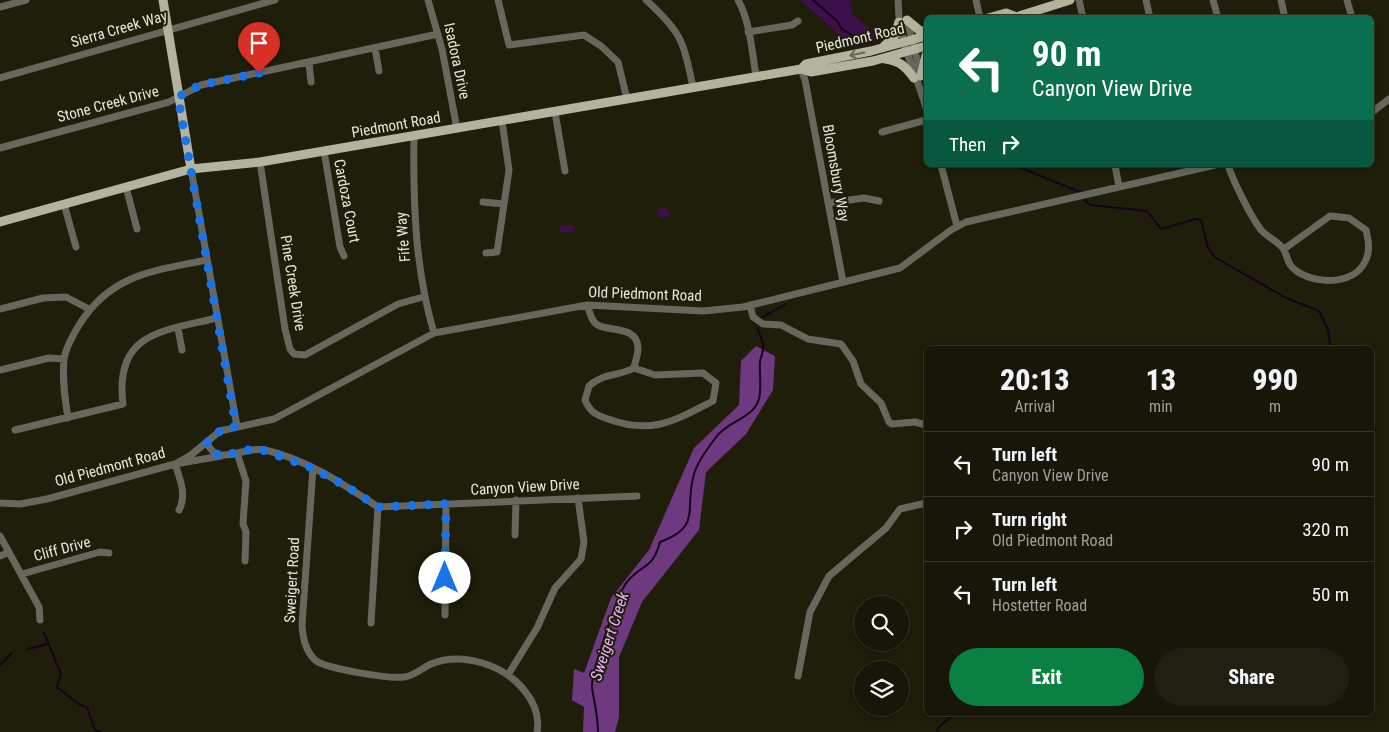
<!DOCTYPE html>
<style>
:root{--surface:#171608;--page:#201f12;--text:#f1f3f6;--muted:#9e9f9c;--line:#363529;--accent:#0b8043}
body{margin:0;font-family:"Roboto Condensed",sans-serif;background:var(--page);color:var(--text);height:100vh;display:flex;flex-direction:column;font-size:19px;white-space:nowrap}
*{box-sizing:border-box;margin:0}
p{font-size:16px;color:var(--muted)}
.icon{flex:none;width:28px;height:28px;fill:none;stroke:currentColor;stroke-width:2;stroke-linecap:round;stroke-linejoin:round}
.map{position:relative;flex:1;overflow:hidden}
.drawer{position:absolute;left:924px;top:346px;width:450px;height:370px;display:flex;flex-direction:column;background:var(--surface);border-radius:8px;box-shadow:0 2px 8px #0003,0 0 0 1px var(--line)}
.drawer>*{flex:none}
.top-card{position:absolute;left:924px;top:15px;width:450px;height:152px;border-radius:8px;box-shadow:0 2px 8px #0003,0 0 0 1px var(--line);background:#0b6e4f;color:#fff;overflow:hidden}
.tools{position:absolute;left:854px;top:596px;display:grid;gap:10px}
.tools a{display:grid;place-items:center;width:55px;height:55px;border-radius:50%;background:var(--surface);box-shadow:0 2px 8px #0003,0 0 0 1px var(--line);font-size:25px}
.pin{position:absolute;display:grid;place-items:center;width:42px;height:42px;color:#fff;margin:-51px -21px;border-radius:50% 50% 50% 0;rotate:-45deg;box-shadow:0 0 5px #0007}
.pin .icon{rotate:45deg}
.me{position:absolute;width:55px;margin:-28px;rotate:0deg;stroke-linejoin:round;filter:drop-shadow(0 0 4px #0008)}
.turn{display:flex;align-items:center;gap:18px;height:105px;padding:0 25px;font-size:22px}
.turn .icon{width:65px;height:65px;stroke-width:2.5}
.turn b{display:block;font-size:35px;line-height:42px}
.then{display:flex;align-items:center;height:48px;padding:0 25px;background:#0003;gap:10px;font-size:19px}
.eta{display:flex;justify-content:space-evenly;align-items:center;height:85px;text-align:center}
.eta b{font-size:30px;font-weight:800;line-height:35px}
.cta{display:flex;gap:10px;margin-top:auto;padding:10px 25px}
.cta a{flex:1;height:58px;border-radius:30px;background:var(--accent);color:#fff;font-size:20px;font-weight:800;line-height:58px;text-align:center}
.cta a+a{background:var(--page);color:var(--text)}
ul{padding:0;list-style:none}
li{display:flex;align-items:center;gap:15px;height:65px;padding:0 25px;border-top:1px solid var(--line)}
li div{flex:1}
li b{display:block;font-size:19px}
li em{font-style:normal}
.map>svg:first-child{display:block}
</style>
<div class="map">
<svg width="1389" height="732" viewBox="0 0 1389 732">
<rect width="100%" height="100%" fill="#1f1e0a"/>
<path fill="#3d1049" d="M 800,0 L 850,0 L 853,15 L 882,40 L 853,47 Z
M 665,206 L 671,216 L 660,218 L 656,210 Z
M 560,225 L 574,225 L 574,232 L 559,232 Z"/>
<path fill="#6f397f" d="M 756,346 L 775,356 L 773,390 L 746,434 L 706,472 L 699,530 L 642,602 L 619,657 L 619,717 L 615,732 L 583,732 L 584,707 L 572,700 L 574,669 L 584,673 L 611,598 L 649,550 L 694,448 L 739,405 L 741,361 Z"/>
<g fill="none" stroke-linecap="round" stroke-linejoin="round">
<path stroke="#17001e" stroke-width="2" d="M 813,0 L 837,21 L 842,29 L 865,43
M 1014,165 L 1082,193
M 1084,200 L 1091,205 L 1147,211 L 1161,229 L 1196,219 L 1201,220 L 1208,248 L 1216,258 L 1286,298 L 1319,311 L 1328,330 L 1331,349
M 761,318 L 786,304
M 1371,421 L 1374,424 L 1375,431 L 1371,435
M 44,633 L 61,674 L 57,687 L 80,705 L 87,707 L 95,730 L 101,732
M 28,649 L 48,644
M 0,665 L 12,653
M 598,732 C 598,716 594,702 592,687 C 591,674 618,592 627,582 C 642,563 652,571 660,542 C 701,527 685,511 693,478 C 696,463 708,448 717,436 C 729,420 753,419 759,399 C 762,386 759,373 760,361 C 761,356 764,351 763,346 C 763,340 759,333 757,328
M 937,732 L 938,728 L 954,714"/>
<path stroke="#67675d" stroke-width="7" d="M 428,0 L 442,49 L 457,129
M 498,0 L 509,45 L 584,35 L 601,46 L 618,62 L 627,99
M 646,0 C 682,33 683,40 693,87
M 738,0 C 750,21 752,52 756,76
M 898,0 C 899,8 898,15 900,23 C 904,53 918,79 926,108
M 976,0 L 980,18
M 1079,0 L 1083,18
M 1146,0 L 1150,18
M 1213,0 L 1218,18
M 1281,0 L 1285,18
M 1347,0 L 1352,18
M 0,7 L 26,0
M 907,20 L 921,75
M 748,32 L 792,25 L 798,21
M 375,48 L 379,71
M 309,63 L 311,82
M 801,69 L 805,80 L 843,282
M 0,78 L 275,0
M 555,112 L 565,171
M 1371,113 L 1389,99
M 882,132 L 926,120
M 414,136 C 413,203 415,269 434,333
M 0,148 L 169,102 L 201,85 L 438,34
M 324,151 L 340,247 L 344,256
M 260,162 L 285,329 L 290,349 L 294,354 L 305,355 L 398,304 L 423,297
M 941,165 L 957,226
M 1115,165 L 1119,187
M 1228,165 C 1233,181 1251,217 1261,230 C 1267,237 1281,243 1284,250 C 1289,260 1287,265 1298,272 C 1319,285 1358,285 1367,257 C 1370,248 1368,239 1366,230 L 1349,218 L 1330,216 L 1284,249
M 191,169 L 237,426
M 126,187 L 137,229
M 483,202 L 504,204
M 828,203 L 864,198 L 879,201
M 64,204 L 76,247
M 486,253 L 497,252 L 509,170 L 502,121
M 587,305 C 589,310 591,319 595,323 C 604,333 638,323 638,349 C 638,355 635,362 634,368
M 750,305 L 753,317 L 763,324 L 781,325 L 808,339 L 841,344 L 853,361 L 861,384 L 881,403 L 889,422 L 892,424 L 915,422 L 926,425
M 0,309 L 43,298 L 66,297 L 89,309
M 178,328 L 182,350
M 634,368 L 655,375 L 703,373 L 716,383 L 713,401 C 674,421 652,435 608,419 C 596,415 590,412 585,400 L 589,386 C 603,373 619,376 634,368 Z
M 0,370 L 49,358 L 64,359
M 68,418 C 65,399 62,379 64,360 C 65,349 73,335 79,325 C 111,274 153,271 207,260
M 15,430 L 123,404 C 114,332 163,331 217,318
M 207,442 C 216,469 245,445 265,450 C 306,459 343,484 378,507 L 637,496
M 237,453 L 246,481 L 243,524 L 246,532 L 245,561
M 313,468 L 302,625 C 303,638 305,650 315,660 C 326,669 389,679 404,677 C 414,676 422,668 431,664 C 462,651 504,665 524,690 C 534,702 540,716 537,732
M 0,503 L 20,504 L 47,499 L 175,464 L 191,455 L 220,431 L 274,419 L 434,333 L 587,305 L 703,311 L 743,307 L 900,268 L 951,230 L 966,222 L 1215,165
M 179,510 C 187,495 180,479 175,464 L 221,456
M 515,535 L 516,500
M 0,536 L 39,607 L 40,620
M 0,556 L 9,552
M 22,574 L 100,552 L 109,553
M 445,615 L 446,504
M 371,623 L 378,507
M 508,675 L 537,628 L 555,588 L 581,559 L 584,542 L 578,498
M 798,676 L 810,612 L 829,576 L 886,528 L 900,509 L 926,503"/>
<path stroke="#b3b39e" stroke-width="9" d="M 163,0 L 191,169
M 988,18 L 1006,13 L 1014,16
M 1013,18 L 1070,0
M 907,20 L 919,30 L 926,32
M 884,46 L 894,37 L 899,22
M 885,59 C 900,61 905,66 914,78
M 801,69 L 806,64 L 871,51 L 926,36
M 921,76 L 926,55
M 0,222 L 191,169 L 260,162 L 324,151 L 801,69 L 811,72 L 873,61 L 926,46"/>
</g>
<defs><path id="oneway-shaft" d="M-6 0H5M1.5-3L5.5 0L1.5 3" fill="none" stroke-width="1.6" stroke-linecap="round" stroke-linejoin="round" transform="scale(1.25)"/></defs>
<use stroke="#696854" href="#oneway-shaft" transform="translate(857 54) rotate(169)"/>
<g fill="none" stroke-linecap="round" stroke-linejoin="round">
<path stroke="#1a73e8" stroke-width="9" stroke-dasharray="0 16.2" d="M 259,73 L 200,85 L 178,97 L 236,426 L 220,431 L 207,442 L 212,452 L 221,456 L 257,448 L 312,468 L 346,486 L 378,507 L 446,504 L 445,578"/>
</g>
<g text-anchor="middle" stroke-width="4" stroke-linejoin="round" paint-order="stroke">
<g font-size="15" fill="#e7e7da" stroke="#1f1e0a">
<text transform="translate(119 29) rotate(-16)" y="5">Sierra Creek Way</text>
<text transform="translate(860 38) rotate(-13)" y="5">Piedmont Road</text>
<text transform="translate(457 61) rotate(78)" y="5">Isadora Drive</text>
<text transform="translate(108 104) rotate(-15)" y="5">Stone Creek Drive</text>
<text transform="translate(396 125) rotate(-10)" y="5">Piedmont Road</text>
<text transform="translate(836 173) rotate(80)" y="5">Bloomsbury Way</text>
<text transform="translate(347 201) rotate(79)" y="5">Cardoza Court</text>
<text transform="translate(403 237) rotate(-95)" y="5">Fife Way</text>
<text transform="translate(293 283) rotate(81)" y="5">Pine Creek Drive</text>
<text transform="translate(645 294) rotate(2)" y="5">Old Piedmont Road</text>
<text transform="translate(110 467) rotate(-15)" y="5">Old Piedmont Road</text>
<text transform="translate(525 487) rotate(-3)" y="5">Canyon View Drive</text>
<text transform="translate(62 549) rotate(-15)" y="5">Cliff Drive</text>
<text transform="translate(292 580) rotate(-87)" y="5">Sweigert Road</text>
</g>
<g font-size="16" font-style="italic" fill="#ebb0fe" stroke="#1f1e0a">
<text transform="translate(609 636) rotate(-72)" y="6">Sweigert Creek</text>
</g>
</g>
</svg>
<div class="tools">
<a><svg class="icon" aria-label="search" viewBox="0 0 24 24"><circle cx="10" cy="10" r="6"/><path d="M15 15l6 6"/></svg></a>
<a><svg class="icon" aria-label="layers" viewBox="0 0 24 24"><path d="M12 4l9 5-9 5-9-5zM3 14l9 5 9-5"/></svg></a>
</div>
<div class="pin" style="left:259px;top:73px;background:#d93025"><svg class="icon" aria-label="arrive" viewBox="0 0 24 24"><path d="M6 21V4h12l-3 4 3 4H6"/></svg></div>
<svg class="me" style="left:445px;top:578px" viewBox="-20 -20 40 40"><circle r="19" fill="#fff"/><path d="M0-13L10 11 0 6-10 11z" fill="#1a73e8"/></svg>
<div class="top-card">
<div class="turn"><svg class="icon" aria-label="left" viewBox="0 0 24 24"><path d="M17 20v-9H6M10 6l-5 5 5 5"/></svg><div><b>90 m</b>Canyon View Drive</div></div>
<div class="then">Then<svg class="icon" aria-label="right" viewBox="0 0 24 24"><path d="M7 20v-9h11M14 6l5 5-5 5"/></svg></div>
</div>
<section class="drawer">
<div class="eta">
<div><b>20:13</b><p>Arrival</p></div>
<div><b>13</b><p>min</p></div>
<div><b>990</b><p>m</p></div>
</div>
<ul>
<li><svg class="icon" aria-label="left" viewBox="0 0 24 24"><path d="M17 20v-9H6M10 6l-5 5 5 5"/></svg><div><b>Turn left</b><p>Canyon View Drive</p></div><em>90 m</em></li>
<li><svg class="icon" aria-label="right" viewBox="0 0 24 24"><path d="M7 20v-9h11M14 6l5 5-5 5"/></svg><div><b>Turn right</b><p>Old Piedmont Road</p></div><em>320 m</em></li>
<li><svg class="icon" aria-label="left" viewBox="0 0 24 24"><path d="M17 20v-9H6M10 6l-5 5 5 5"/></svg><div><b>Turn left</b><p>Hostetter Road</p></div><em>50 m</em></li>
</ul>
<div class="cta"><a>Exit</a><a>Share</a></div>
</section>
</div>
